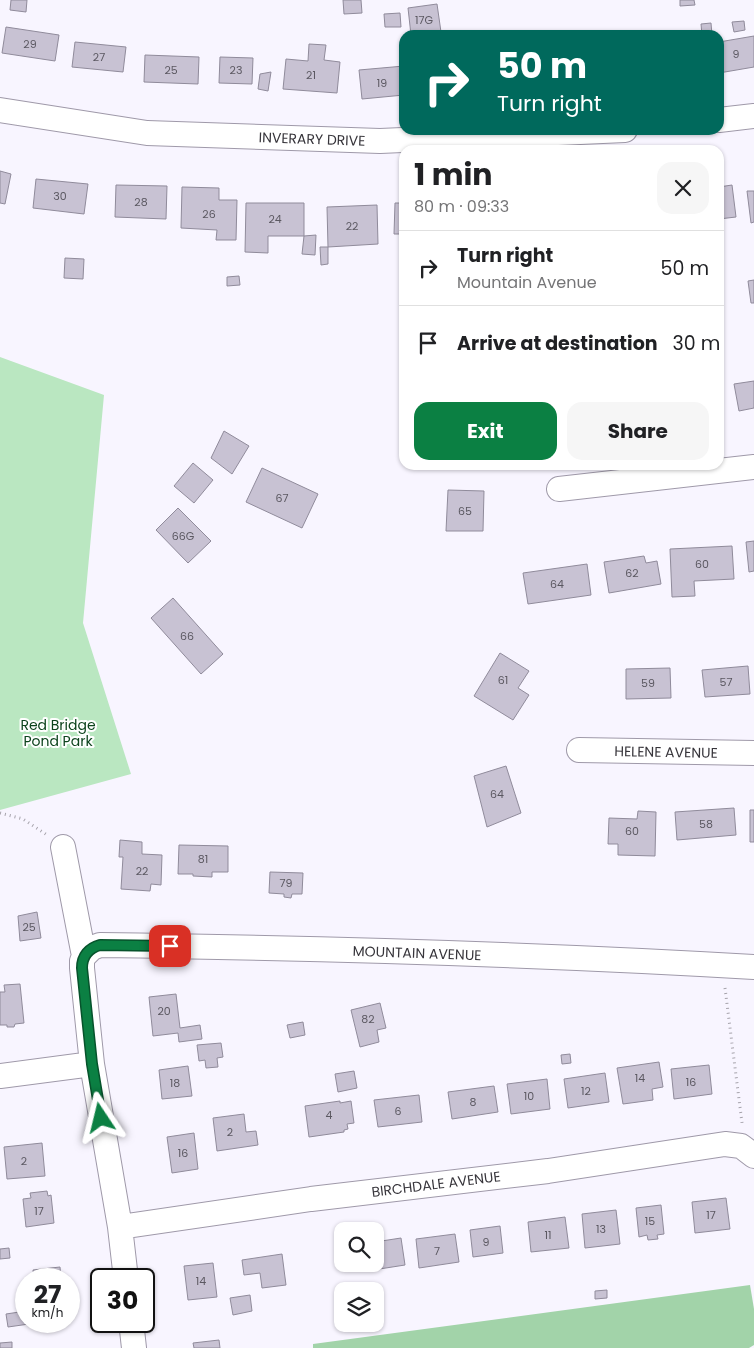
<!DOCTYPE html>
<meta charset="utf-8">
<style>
:root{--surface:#fff;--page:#f6f6f6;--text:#202124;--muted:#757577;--line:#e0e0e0;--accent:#0b8043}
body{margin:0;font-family:Poppins,sans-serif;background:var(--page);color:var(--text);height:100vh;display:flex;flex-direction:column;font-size:19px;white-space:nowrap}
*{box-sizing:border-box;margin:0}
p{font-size:16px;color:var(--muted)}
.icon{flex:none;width:28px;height:28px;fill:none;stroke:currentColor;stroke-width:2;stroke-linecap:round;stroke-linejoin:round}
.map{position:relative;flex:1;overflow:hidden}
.drawer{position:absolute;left:399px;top:145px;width:325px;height:325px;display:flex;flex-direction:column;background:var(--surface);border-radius:15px;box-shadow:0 1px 4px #0004}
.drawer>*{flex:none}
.banner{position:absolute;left:399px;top:30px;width:325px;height:105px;border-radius:15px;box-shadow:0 1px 4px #0004;background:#00695c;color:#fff;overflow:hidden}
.buttons{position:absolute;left:334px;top:1222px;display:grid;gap:10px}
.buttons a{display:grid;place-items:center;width:50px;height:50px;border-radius:10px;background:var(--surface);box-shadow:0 1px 4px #0004;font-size:25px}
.speed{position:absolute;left:15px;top:1268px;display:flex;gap:10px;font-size:25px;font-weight:700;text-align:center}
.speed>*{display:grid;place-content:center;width:65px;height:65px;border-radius:50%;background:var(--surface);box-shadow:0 1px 4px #0004;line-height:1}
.speed small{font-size:12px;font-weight:400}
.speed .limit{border:2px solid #111;border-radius:8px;background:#fff;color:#111}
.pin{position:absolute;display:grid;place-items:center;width:42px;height:42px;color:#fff;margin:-21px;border-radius:10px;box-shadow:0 2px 8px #0006}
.me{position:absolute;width:55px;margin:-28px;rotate:350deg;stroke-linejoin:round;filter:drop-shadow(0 0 4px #0008)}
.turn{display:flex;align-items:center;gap:18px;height:105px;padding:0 15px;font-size:22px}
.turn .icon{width:65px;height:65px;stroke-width:2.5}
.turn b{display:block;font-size:35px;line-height:42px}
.round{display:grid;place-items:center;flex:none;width:52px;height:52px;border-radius:15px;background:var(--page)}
.head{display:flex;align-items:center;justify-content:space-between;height:85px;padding:0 15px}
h1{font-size:30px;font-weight:700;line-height:38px}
.action{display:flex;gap:10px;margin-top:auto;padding:10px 15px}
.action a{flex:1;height:58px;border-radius:15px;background:var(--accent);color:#fff;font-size:20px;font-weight:700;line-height:58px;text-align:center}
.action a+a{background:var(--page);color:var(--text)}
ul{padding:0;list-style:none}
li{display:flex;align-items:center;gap:15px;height:75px;padding:0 15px;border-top:1px solid var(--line)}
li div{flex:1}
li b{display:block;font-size:19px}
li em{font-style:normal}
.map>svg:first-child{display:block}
</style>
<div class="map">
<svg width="754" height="1348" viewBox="0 0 754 1348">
<rect width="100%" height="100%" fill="#f8f5ff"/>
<path fill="#bae7c1" d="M 0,357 L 104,395 L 83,623 L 131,774 L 0,810 Z"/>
<path fill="#a2d3a9" d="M 750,1285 L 754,1309 L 754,1345 L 749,1348 L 313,1348 L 313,1344 Z"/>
<path fill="#c8c2d3" stroke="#908b9b" d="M 11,0 L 27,0 L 26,12 L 10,10 Z
M 343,0 L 361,0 L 362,13 L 344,14 Z
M 680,0 L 694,0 L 695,5 L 680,6 Z
M 437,4 L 441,32 L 411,35 L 408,8 Z
M 400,13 L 401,27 L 385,27 L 384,14 Z
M 744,21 L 745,30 L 734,32 L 732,22 Z
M 711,23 L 712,35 L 702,35 L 701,24 Z
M 6,27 L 59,35 L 55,61 L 2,53 Z
M 754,36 L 754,67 L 719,73 L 719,42 Z
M 75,42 L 126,47 L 123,72 L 72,67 Z
M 309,44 L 326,45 L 324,60 L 340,62 L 337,93 L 283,89 L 286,59 L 308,61 Z
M 145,55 L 199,57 L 198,84 L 144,82 Z
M 220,57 L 253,58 L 252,84 L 219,83 Z
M 404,66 L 404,95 L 362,99 L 359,70 Z
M 271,72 L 268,91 L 258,89 L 260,74 Z
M 0,171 L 11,174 L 5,204 L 0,203 Z
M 36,179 L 88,184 L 84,214 L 33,208 Z
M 116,185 L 167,186 L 166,219 L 115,217 Z
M 732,185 L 736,217 L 719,219 L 719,187 Z
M 182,187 L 219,188 L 219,200 L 237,200 L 236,240 L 216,240 L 217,230 L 181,228 Z
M 747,191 L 754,191 L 754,222 L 751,223 Z
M 246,203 L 304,203 L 304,236 L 268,236 L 268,253 L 245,252 Z
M 395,203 L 404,203 L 404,234 L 394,234 Z
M 377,205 L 378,244 L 328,247 L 327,207 Z
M 316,235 L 315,255 L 302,254 L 304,236 Z
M 320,247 L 328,247 L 328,264 L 321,265 Z
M 65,258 L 84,259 L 83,279 L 64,278 Z
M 239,276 L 240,285 L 227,286 L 227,277 Z
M 754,280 L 754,303 L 751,303 L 748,281 Z
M 754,381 L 754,408 L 739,411 L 734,384 Z
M 224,431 L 249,446 L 232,474 L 211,458 Z
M 193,463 L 213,480 L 194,503 L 174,486 Z
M 262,468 L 318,494 L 302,528 L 246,502 Z
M 448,490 L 484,491 L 483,531 L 446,531 Z
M 178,508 L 211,541 L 188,563 L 156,530 Z
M 754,541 L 754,571 L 749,572 L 746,542 Z
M 732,546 L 734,579 L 694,581 L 695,596 L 672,597 L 670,549 Z
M 644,556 L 646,563 L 657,561 L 661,584 L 609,593 L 604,562 Z
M 587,564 L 591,595 L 528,604 L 523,573 Z
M 173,598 L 223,654 L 201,674 L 151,618 Z
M 500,653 L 529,671 L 518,688 L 529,695 L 513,720 L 474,696 Z
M 748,666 L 750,694 L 705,697 L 702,670 Z
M 670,668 L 671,698 L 626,699 L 626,669 Z
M 506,766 L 521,813 L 487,827 L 474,776 Z
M 734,808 L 736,835 L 677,840 L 675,812 Z
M 750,810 L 754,810 L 754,842 L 750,842 Z
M 638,811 L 656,812 L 655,856 L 618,855 L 618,844 L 608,844 L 609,818 L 637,819 Z
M 120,840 L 142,842 L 142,854 L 162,855 L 161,885 L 151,884 L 150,891 L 121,889 L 123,857 L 119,857 Z
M 179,845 L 228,846 L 228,872 L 212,872 L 212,877 L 193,876 L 193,874 L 178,874 Z
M 270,872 L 303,873 L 302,894 L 292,894 L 291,898 L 284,897 L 284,894 L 269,893 Z
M 37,912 L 41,938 L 20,941 L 18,916 Z
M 20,984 L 24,1023 L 15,1024 L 14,1027 L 7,1027 L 7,1025 L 0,1025 L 0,992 L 5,992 L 4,985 Z
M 176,994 L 180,1028 L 200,1025 L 202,1039 L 179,1042 L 178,1033 L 153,1036 L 149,997 Z
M 380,1003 L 386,1028 L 377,1030 L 379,1042 L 360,1047 L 351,1010 Z
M 303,1022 L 305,1035 L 290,1038 L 287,1025 Z
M 221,1043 L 223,1057 L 217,1058 L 218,1067 L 206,1068 L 205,1060 L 199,1061 L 197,1045 Z
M 570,1054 L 571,1063 L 562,1064 L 561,1055 Z
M 659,1062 L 663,1087 L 652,1089 L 653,1100 L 623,1104 L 617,1068 Z
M 709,1065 L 712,1094 L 674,1099 L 671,1069 Z
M 188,1066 L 192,1096 L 162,1099 L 159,1070 Z
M 354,1071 L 357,1088 L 338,1092 L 335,1074 Z
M 605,1073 L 609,1102 L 568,1108 L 564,1079 Z
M 547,1079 L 550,1109 L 511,1114 L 507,1084 Z
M 494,1086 L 498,1112 L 452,1119 L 448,1092 Z
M 419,1095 L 422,1122 L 378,1127 L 374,1100 Z
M 340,1101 L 340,1103 L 351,1101 L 354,1123 L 347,1124 L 348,1129 L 344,1130 L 344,1132 L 309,1137 L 305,1106 Z
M 244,1114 L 246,1132 L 256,1131 L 258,1145 L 217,1151 L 213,1118 Z
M 194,1133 L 198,1169 L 172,1173 L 167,1137 Z
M 42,1143 L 45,1176 L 7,1179 L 4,1147 Z
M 47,1191 L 48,1196 L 51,1195 L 54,1223 L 26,1227 L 23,1199 L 31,1198 L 30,1193 Z
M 726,1198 L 730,1229 L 695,1233 L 692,1202 Z
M 661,1205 L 664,1234 L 657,1235 L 658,1239 L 648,1240 L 647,1235 L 639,1237 L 636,1208 Z
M 616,1210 L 620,1244 L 585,1248 L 582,1214 Z
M 565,1217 L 569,1248 L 531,1252 L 528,1222 Z
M 500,1226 L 503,1253 L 473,1257 L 470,1230 Z
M 455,1234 L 459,1262 L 419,1268 L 416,1239 Z
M 401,1238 L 405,1265 L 373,1270 L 372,1264 L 375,1264 L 375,1242 Z
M 9,1248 L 10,1258 L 0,1259 L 0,1249 Z
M 282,1254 L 286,1285 L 262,1288 L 260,1273 L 244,1275 L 242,1260 Z
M 213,1263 L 217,1297 L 188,1300 L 184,1266 Z
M 60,1267 L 61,1279 L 34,1279 L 33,1270 Z
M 607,1290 L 607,1298 L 595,1299 L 595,1291 Z
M 250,1295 L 252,1311 L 233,1315 L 230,1298 Z
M 26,1311 L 26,1321 L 28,1321 L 29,1324 L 8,1327 L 6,1314 Z
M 219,1340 L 220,1348 L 194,1348 L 193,1343 Z
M 12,1342 L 12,1348 L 0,1348 L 0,1343 Z"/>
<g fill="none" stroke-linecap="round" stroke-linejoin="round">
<g stroke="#9f99a9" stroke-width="26">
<path id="minor" d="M 0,110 L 147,133 L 380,141 L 625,130
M 719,120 L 754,116
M 559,489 L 754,467
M 579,750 L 754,753
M 63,847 L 84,956 L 82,961 L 82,968 L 92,1064 L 120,1227 L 126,1279
M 84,956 L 92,948 L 100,945 C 318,948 536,954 754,967
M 0,1076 L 92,1064
M 120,1227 L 311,1199 L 548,1171 L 725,1144 L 741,1146 L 754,1156
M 131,1321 L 134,1348"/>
</g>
<path stroke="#a6a3ab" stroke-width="3" stroke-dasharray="1 4" stroke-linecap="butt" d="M 0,813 L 23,819 L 47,835
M 725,988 L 742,1123"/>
<use href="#minor" stroke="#fff" stroke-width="24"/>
</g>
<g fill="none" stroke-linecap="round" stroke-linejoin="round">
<g stroke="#07532c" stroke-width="12">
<path id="route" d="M 101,1118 L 92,1064 L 82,968 C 82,956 89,948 100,945 L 170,946"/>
</g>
<use href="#route" stroke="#0b8043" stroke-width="9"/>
</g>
<g text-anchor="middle" stroke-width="4" stroke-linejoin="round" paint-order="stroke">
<g font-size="11" fill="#5b5861">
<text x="424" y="24">17G</text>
<text x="30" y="48">29</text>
<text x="736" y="58">9</text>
<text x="99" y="61">27</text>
<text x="171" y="74">25</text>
<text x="236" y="74">23</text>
<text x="311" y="79">21</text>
<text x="382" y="87">19</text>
<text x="60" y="200">30</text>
<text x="141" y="206">28</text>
<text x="209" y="218">26</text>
<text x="275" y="223">24</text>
<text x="352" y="230">22</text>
<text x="282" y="502">67</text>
<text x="465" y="515">65</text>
<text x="183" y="540">66G</text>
<text x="702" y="568">60</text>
<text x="632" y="577">62</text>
<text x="557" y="588">64</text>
<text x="187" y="640">66</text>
<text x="503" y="684">61</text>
<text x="726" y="686">57</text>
<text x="648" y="687">59</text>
<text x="497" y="798">64</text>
<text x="706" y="828">58</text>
<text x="632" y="835">60</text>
<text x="203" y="863">81</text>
<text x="142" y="875">22</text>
<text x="286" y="887">79</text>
<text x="29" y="931">25</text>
<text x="164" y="1015">20</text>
<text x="368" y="1023">82</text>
<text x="640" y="1082">14</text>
<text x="691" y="1086">16</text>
<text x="175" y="1087">18</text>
<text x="586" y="1095">12</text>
<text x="529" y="1100">10</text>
<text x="473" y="1106">8</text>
<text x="398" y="1115">6</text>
<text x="329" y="1119">4</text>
<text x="230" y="1136">2</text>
<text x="183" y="1157">16</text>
<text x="24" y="1165">2</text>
<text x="39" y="1215">17</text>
<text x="711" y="1219">17</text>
<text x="650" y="1225">15</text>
<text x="601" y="1233">13</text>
<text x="548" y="1239">11</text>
<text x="486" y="1246">9</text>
<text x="437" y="1255">7</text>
<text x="201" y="1285">14</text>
</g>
<g font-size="14" fill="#37353b" stroke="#fff">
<text transform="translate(312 139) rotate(2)" y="5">INVERARY DRIVE</text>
<text transform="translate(666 752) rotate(1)" y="5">HELENE AVENUE</text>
<text transform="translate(417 953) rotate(2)" y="5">MOUNTAIN AVENUE</text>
<text transform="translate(436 1184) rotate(-7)" y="5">BIRCHDALE AVENUE</text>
</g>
<g font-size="14" fill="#0d441d" stroke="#fff">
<text x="58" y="730">Red Bridge<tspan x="58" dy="16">Pond Park</tspan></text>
</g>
</g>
</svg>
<div class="buttons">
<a><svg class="icon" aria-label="search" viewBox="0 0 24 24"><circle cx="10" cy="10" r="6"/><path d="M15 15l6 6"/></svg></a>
<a><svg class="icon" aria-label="layers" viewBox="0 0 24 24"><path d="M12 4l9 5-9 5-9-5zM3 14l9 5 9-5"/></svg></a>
</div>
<div class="speed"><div>27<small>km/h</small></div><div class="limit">30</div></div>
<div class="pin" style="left:170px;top:946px;background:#d93025"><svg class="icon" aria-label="arrive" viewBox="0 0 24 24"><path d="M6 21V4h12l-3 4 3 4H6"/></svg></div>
<svg class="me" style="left:101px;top:1118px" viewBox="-20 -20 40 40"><path d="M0-17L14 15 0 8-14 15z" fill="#0b8043" stroke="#fff" stroke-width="4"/></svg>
<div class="banner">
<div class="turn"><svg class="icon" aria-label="right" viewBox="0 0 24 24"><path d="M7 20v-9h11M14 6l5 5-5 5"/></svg><div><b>50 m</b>Turn right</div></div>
</div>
<section class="drawer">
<div class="head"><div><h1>1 min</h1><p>80 m · 09:33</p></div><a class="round"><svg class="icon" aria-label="close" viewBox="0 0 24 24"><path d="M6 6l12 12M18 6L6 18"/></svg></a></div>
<ul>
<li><svg class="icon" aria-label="right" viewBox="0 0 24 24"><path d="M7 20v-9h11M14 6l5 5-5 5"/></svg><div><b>Turn right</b><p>Mountain Avenue</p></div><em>50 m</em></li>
<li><svg class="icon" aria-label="arrive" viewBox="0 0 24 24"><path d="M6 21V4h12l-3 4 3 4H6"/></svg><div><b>Arrive at destination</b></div><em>30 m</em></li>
</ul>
<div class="action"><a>Exit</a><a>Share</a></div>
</section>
</div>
